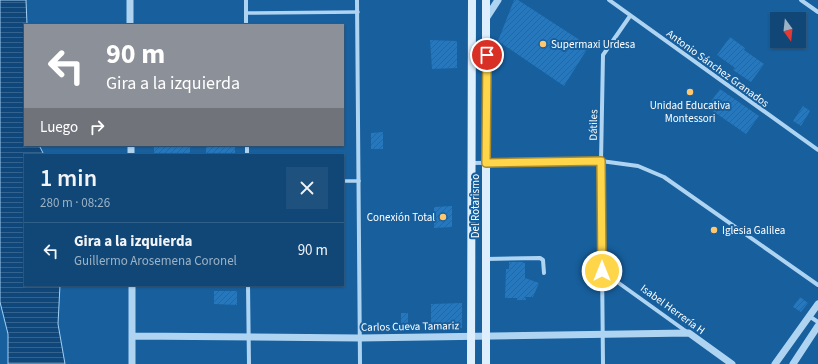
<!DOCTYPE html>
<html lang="es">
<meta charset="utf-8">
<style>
:root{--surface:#114776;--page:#1e517e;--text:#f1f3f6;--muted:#9cb2c5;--line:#305f88}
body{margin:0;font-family:"Source Sans 3",sans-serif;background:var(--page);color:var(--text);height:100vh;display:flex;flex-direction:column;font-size:15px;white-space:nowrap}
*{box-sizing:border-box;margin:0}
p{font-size:13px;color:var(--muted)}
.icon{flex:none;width:22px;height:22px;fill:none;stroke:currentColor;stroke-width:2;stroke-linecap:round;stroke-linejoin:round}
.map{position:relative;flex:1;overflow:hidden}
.sheet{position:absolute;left:24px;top:154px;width:320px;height:132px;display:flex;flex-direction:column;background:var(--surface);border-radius:0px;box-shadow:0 1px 3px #0004,0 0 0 1px var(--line)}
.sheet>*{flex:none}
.banner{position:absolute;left:24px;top:24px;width:320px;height:122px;border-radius:0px;box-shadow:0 1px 3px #0004,0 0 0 1px var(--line);background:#8c9099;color:#fff;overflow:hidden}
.needle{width:26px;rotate:165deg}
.buttons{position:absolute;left:770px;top:12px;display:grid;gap:8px}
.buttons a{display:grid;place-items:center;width:36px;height:36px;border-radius:0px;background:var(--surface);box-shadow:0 1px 3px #0004,0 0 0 1px var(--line);font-size:20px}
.pin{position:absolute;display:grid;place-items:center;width:34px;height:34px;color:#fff;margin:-17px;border:2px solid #fff;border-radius:50%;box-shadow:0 1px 4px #0007}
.me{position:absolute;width:44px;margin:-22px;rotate:0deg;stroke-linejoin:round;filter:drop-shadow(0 0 3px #0008)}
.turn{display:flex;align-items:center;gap:14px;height:84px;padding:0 16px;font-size:18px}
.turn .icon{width:52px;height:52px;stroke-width:2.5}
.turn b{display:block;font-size:28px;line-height:34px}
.then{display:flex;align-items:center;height:38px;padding:0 16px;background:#0003;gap:8px;font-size:15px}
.round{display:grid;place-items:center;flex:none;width:42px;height:42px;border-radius:0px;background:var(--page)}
.summary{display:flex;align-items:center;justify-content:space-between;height:68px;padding:0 16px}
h1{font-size:24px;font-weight:600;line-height:30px}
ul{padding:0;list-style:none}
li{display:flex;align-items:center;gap:12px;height:56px;padding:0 16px;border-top:1px solid var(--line)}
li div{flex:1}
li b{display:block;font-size:15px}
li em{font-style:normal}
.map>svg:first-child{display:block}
</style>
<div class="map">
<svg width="818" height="364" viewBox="0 0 818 364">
<defs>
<pattern id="water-rules" width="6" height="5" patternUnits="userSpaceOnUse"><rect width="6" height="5" fill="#0f477a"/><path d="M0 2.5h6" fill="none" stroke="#33638e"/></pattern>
<pattern id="building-hatch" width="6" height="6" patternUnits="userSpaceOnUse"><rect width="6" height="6" fill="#2677bb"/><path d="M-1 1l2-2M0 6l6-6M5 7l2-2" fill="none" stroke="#396284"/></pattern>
</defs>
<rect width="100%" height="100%" fill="#175f9d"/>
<path fill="url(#water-rules)" stroke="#a1d0f5" d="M 0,0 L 26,0 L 27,25 L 25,25 L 25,145 L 39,145 L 44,155 L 25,155 L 25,285 L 60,285 L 58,324 L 65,364 L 8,364 L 8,334 L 0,302 Z"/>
<path fill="url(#building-hatch)" d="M 514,0 L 518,0 L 589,46 L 564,86 L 498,41 Z
M 730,37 L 745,48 L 744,50 L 764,64 L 751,82 L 733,70 L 735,68 L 717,55 Z
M 430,40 L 457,41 L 457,68 L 432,69 Z
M 720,89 L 759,116 L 746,134 L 707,107 Z
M 803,106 L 810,111 L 801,126 L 793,121 Z
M 383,132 L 383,149 L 371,149 L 371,133 Z
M 154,145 L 190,145 L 190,155 L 154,155 Z
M 206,145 L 235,145 L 235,155 L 206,155 Z
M 452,206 L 452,227 L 434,228 L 434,207 Z
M 509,262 L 523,262 L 523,263 L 525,263 L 525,278 L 539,283 L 533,297 L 525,297 L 526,300 L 517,300 L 517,298 L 505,298 L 506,269 L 509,269 Z
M 214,291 L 237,291 L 237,305 L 214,304 Z
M 800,297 L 808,303 L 801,312 L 793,307 Z
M 462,303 L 462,328 L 431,328 L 431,304 Z
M 401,313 L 408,313 L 408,327 L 401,327 Z"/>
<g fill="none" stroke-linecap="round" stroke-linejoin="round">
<path stroke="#aed4f2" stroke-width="3.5" d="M 246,13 L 358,12
M 343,181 L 359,181"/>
<path stroke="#aed4f2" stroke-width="4" d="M 246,0 L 246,25
M 357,0 L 360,364
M 609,0 L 818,150
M 801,0 L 818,12
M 247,145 L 247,155
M 472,163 L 601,161 L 638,166 L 664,177 L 818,285
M 486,259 L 540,258 L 543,260 L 544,273
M 602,271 L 687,332
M 248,285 L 249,364
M 809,316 L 818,322
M 603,364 L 601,161 L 603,55 L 630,16"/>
<path stroke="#aed4f2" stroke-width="7" d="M 130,0 L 130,25
M 487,17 L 498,0
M 131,145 L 131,155
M 132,285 L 132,364
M 132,336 L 360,338 L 689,333 L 732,364
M 775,364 L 818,304
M 793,364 L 818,326"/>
<path stroke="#ddeefc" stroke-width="8" d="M 471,364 L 472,0
M 486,364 L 486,0"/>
</g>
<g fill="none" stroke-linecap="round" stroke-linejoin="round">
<g stroke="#a68a30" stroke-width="10">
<path id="route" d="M 487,55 L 486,163 L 601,161 L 602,271"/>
</g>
<use href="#route" stroke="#ffd54a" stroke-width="7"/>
</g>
<g fill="#ffc770" stroke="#175f9d" stroke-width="1.5">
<circle cx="543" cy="44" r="4"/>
<circle cx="690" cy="92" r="4"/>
<circle cx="443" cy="217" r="4"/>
<circle cx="714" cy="230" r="4"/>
</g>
<g text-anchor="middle" stroke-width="4" stroke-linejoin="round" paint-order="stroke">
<g font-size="11" fill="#fff" stroke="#175f9d" text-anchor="start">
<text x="551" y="48">Supermaxi Urdesa</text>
<text x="690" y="109" text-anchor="middle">Unidad Educativa<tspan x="690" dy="13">Montessori</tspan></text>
<text x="435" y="221" text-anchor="end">Conexión Total</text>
<text x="722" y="234">Iglesia Galilea</text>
</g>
<g font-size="11" fill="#fff" stroke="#175f9d">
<text transform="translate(718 68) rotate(36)" y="4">Antonio Sánchez Granados</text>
<text transform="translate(593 125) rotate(-89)" y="4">Dátiles</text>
<text transform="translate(475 206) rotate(-90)" y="4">Del Rotarismo</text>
<text transform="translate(673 309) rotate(36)" y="4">Isabel Herrería H</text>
<text transform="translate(410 326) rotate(-1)" y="4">Carlos Cueva Tamariz</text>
</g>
</g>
</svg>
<div class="buttons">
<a><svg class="needle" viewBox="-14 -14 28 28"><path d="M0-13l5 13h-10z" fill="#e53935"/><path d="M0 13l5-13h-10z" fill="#9cb2c5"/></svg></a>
</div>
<div class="pin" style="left:487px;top:55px;background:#d93025"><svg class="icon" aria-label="arrive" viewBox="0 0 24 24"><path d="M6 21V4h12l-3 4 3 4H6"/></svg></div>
<svg class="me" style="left:602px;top:271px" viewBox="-20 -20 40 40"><circle r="17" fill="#ffd54a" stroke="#fff" stroke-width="3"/><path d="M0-11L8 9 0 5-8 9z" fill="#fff"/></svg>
<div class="banner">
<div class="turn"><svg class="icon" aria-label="left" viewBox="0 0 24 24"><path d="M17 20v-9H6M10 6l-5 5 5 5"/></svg><div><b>90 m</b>Gira a la izquierda</div></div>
<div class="then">Luego<svg class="icon" aria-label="right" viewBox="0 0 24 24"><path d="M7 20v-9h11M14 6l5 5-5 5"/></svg></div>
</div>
<section class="sheet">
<div class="summary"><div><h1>1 min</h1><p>280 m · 08:26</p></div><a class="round"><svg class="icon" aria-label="close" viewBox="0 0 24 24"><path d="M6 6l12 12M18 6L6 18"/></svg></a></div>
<ul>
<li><svg class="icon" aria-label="left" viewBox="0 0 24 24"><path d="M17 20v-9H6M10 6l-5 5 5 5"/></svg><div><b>Gira a la izquierda</b><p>Guillermo Arosemena Coronel</p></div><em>90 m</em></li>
</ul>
</section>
</div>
